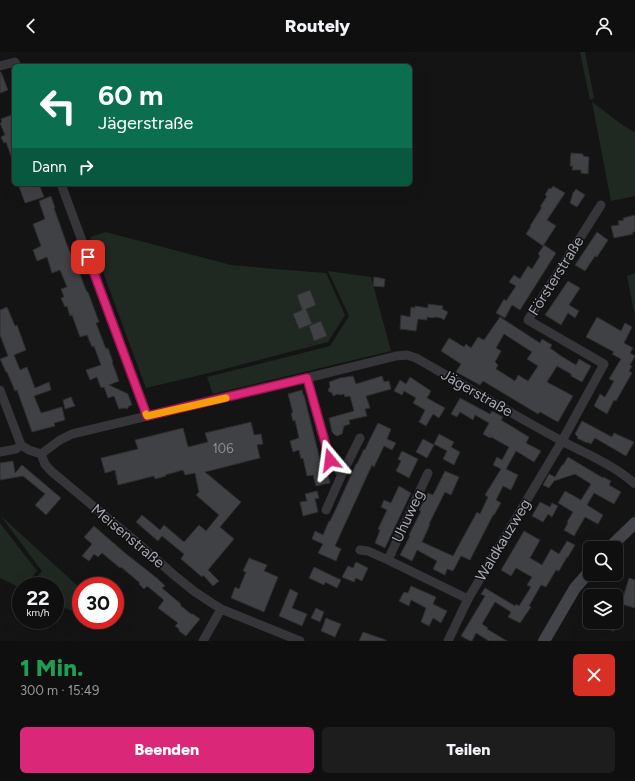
<!DOCTYPE html>
<html lang="de">
<meta charset="utf-8">
<style>
:root{--surface:#0f0f10;--page:#1d1d1e;--text:#f1f3f6;--muted:#9b9c9f;--line:#2f2f30;--accent:#db2777}
body{margin:0;font-family:Figtree,sans-serif;background:var(--page);color:var(--text);height:100vh;display:flex;flex-direction:column;font-size:15px;white-space:nowrap}
*{box-sizing:border-box;margin:0}
p{font-size:13px;color:var(--muted)}
.icon{flex:none;width:22px;height:22px;fill:none;stroke:currentColor;stroke-width:2;stroke-linecap:round;stroke-linejoin:round}
.map{position:relative;height:589px;overflow:hidden}
.sheet{display:flex;flex-direction:column;background:var(--surface);flex:1}
.sheet>*{flex:none}
.top-card{position:absolute;left:12px;top:12px;width:400px;height:122px;border-radius:6px;box-shadow:0 4px 16px #0002,0 0 0 1px var(--line);background:#0b6e4f;color:#fff;overflow:hidden}
.buttons{position:absolute;left:583px;top:489px;display:grid;gap:8px}
.buttons a{display:grid;place-items:center;width:40px;height:40px;border-radius:6px;background:var(--surface);box-shadow:0 4px 16px #0002,0 0 0 1px var(--line);font-size:20px}
.speed{position:absolute;left:12px;top:525px;display:flex;gap:8px;font-size:20px;font-weight:700;text-align:center}
.speed>*{display:grid;place-content:center;width:52px;height:52px;border-radius:50%;background:var(--surface);box-shadow:0 4px 16px #0002,0 0 0 1px var(--line);line-height:1}
.speed small{font-size:10px;font-weight:400}
.speed .limit{border:6px solid #d22;background:#fff;color:#111}
.pin{position:absolute;display:grid;place-items:center;width:34px;height:34px;color:#fff;margin:-17px;border-radius:8px;box-shadow:0 2px 6px #0006}
.me{position:absolute;width:44px;margin:-22px;rotate:344deg;stroke-linejoin:round;filter:drop-shadow(0 0 3px #0008)}
.turn{display:flex;align-items:center;gap:14px;height:84px;padding:0 20px;font-size:18px}
.turn .icon{width:52px;height:52px;stroke-width:2.5}
.turn b{display:block;font-size:28px;line-height:34px}
.then{display:flex;align-items:center;height:38px;padding:0 20px;background:#0003;gap:8px;font-size:15px}
.round{display:grid;place-items:center;flex:none;width:42px;height:42px;border-radius:6px;background:var(--page)}
.head{display:flex;align-items:center;justify-content:space-between;height:68px;padding:0 20px}
h1{font-size:24px;font-weight:800;line-height:30px;color:#1e9e55}
.cta{display:flex;gap:8px;margin-top:auto;padding:8px 20px}
.cta a{flex:1;height:46px;border-radius:6px;background:var(--accent);color:#fff;font-size:16px;font-weight:800;line-height:46px;text-align:center}
.cta a+a{background:var(--page);color:var(--text)}
header{display:flex;justify-content:space-between;align-items:center;height:52px;padding:0 20px;background:var(--surface);font-size:18px;font-weight:800}
.map>svg:first-child{display:block}
</style>
<header><svg class="icon" aria-label="back" viewBox="0 0 24 24"><path d="M15 5l-7 7 7 7"/></svg>Routely<svg class="icon" aria-label="person" viewBox="0 0 24 24"><circle cx="12" cy="8" r="4"/><path d="M4 21q1-7 8-7t8 7"/></svg></header>
<div class="map">
<svg width="635" height="589" viewBox="0 0 635 589">
<rect width="100%" height="100%" fill="#141415"/>
<path fill="#202822" d="M 580,0 L 585,0 L 594,46 L 590,48 Z
M 592,50 L 624,74 L 635,80 L 635,144 L 611,149 Z
M 106,180 L 231,213 L 275,217 L 326,221 L 345,263 L 328,290 L 205,322 L 146,336 L 90,185 Z
M 328,219 L 371,225 L 391,299 L 213,342 L 207,325 L 330,294 L 349,264 Z
M 635,221 L 635,264 L 627,224 Z
M 0,463 L 81,537 L 81,557 L 74,560 L 55,551 L 55,534 L 30,534 L 42,519 Z
M 0,471 L 37,519 L 24,534 L 21,534 L 21,536 L 0,526 Z"/>
<path fill="#404145" stroke="#2e2e31" fill-rule="evenodd" d="M 0,20 L 1,20 L 8,38 L 0,41 Z
M 11,63 L 12,67 L 14,66 L 14,110 L 13,110 L 6,90 L 4,91 L 1,85 L 5,83 L 0,71 L 2,70 L 1,67 Z
M 571,101 L 583,102 L 583,104 L 589,105 L 588,122 L 581,121 L 581,118 L 572,118 L 573,114 L 570,114 Z
M 18,132 L 39,132 L 44,145 L 25,151 Z
M 553,134 L 565,141 L 547,168 L 556,174 L 543,194 L 526,182 L 531,174 L 530,174 L 542,155 L 540,155 L 547,144 L 545,143 L 549,136 L 551,137 Z
M 576,137 L 585,143 L 577,155 L 570,151 L 573,141 Z
M 51,144 L 55,156 L 54,156 L 66,190 L 75,212 L 76,211 L 84,233 L 87,240 L 88,240 L 99,270 L 96,271 L 106,297 L 108,296 L 113,310 L 112,310 L 119,329 L 109,333 L 128,342 L 132,353 L 129,354 L 127,357 L 124,356 L 119,357 L 114,344 L 108,346 L 104,335 L 101,336 L 97,325 L 90,328 L 86,318 L 101,313 L 94,294 L 92,295 L 87,283 L 80,285 L 72,263 L 70,264 L 67,254 L 65,255 L 61,246 L 64,245 L 61,237 L 67,235 L 60,218 L 52,221 L 47,205 L 37,209 L 33,198 L 41,194 L 33,172 L 45,167 L 39,149 Z
M 635,163 L 635,180 L 632,180 L 633,182 L 614,186 L 611,174 L 619,173 L 618,169 L 624,168 L 623,166 Z
M 597,180 L 608,188 L 597,205 L 595,204 L 585,219 L 575,213 Z
M 544,193 L 556,201 L 520,258 L 512,253 L 505,266 L 496,261 L 504,247 L 506,249 L 516,234 L 509,230 L 514,223 L 520,227 L 528,214 L 532,217 L 540,204 L 538,202 Z
M 374,225 L 385,227 L 384,235 L 373,234 Z
M 568,229 L 580,236 L 569,253 L 579,259 L 575,266 L 568,261 L 561,273 L 545,263 Z
M 310,238 L 316,253 L 306,257 L 312,272 L 299,277 L 293,262 L 302,258 L 297,243 Z
M 428,252 L 443,254 L 442,257 L 448,260 L 444,268 L 441,266 L 435,265 L 433,266 L 427,265 L 427,268 L 418,267 L 416,279 L 400,277 L 401,263 L 410,265 L 411,255 L 415,256 L 415,254 L 428,256 Z
M 7,255 L 15,274 L 17,273 L 26,298 L 14,303 L 20,318 L 27,315 L 35,336 L 49,330 L 51,338 L 34,344 L 41,361 L 62,355 L 65,368 L 54,371 L 55,374 L 32,380 L 17,338 L 15,339 L 7,320 L 6,320 L 0,307 L 8,304 L 0,283 L 0,258 Z
M 500,265 L 540,291 L 542,287 L 552,293 L 550,296 L 561,304 L 576,313 L 579,307 L 591,314 L 582,330 L 571,324 L 571,322 L 557,314 L 547,330 L 573,344 L 558,370 L 540,360 L 538,362 L 483,329 L 480,333 L 456,320 L 461,312 L 441,299 L 449,286 L 464,295 L 466,292 L 471,296 L 478,285 L 484,288 ZM 504,282 L 532,300 L 527,307 L 538,314 L 528,329 L 518,323 L 515,329 L 496,317 L 498,313 L 495,310 L 501,299 L 496,296 Z
M 597,265 L 621,279 L 625,271 L 632,275 L 624,291 L 633,296 L 630,301 L 635,304 L 630,313 L 632,314 L 629,319 L 632,321 L 616,349 L 614,348 L 607,362 L 594,354 L 600,342 L 605,345 L 614,329 L 609,327 L 621,307 L 612,302 L 614,300 L 586,285 Z
M 321,269 L 327,284 L 314,289 L 309,274 Z
M 353,324 L 356,332 L 382,324 L 384,330 L 389,329 L 391,337 L 366,344 L 370,356 L 365,357 L 367,364 L 349,368 L 350,372 L 344,374 L 342,382 L 337,384 L 335,383 L 332,380 L 329,366 L 354,359 L 350,344 L 345,345 L 344,342 L 340,343 L 338,342 L 333,344 L 332,341 L 328,339 L 330,334 L 329,330 L 340,326 Z
M 410,325 L 431,339 L 427,346 L 445,356 L 439,366 L 433,362 L 426,374 L 419,370 L 425,358 L 413,351 L 416,346 L 404,339 L 402,343 L 394,339 L 400,328 L 406,332 Z
M 302,338 L 303,343 L 304,343 L 323,420 L 327,419 L 330,431 L 316,434 L 313,423 L 307,424 L 303,406 L 301,407 L 299,398 L 293,400 L 290,389 L 299,386 L 295,368 L 293,369 L 291,361 L 293,361 L 288,342 Z
M 71,345 L 75,354 L 65,357 L 63,348 Z
M 460,346 L 490,362 L 492,359 L 503,365 L 501,368 L 529,385 L 526,391 L 541,399 L 534,410 L 516,399 L 506,417 L 518,423 L 511,438 L 503,434 L 496,448 L 501,451 L 494,463 L 493,463 L 470,508 L 461,504 L 453,519 L 447,517 L 445,523 L 433,517 L 437,509 L 417,498 L 412,509 L 400,503 L 410,484 L 409,483 L 421,459 L 419,458 L 428,441 L 433,443 L 445,419 L 459,425 L 451,443 L 445,440 L 429,472 L 430,472 L 422,490 L 453,504 L 477,460 L 480,462 L 488,445 L 485,443 L 501,417 L 493,413 L 497,405 L 502,408 L 509,395 L 491,385 L 490,386 L 483,382 L 489,371 L 475,363 L 473,368 L 460,360 L 457,365 L 451,362 Z
M 582,369 L 612,385 L 614,381 L 634,390 L 626,404 L 595,386 L 591,392 L 587,390 L 587,391 L 577,386 L 578,385 L 575,382 Z
M 251,370 L 254,383 L 261,382 L 263,392 L 257,393 L 260,406 L 205,420 L 241,450 L 220,475 L 234,487 L 208,518 L 219,529 L 213,534 L 203,523 L 202,525 L 181,507 L 184,502 L 162,484 L 158,489 L 136,470 L 142,463 L 160,478 L 164,473 L 184,490 L 199,473 L 206,479 L 219,463 L 196,443 L 199,440 L 195,421 L 185,423 L 183,418 L 165,423 L 166,424 L 155,427 L 154,424 L 118,433 L 115,418 L 105,421 L 101,406 L 138,397 L 135,388 L 183,376 L 188,395 L 208,390 L 205,381 Z
M 378,371 L 391,377 L 387,387 L 396,391 L 392,398 L 384,394 L 374,415 L 372,413 L 335,494 L 341,497 L 336,509 L 318,501 L 323,492 L 312,487 L 315,479 L 323,483 L 329,469 L 330,469 L 335,459 L 356,412 L 357,412 L 364,397 L 365,398 L 368,391 Z
M 439,382 L 454,390 L 451,395 L 460,400 L 454,413 L 443,407 L 447,399 L 434,392 Z
M 423,387 L 434,393 L 427,406 L 416,400 Z
M 402,399 L 418,407 L 409,426 L 396,419 L 401,409 L 398,407 Z
M 568,405 L 603,426 L 603,425 L 611,429 L 609,433 L 621,440 L 614,452 L 594,441 L 587,453 L 603,463 L 598,472 L 585,465 L 574,484 L 564,478 L 568,471 L 567,470 L 573,460 L 558,451 L 565,439 L 581,448 L 591,432 L 575,422 L 554,429 L 549,436 L 543,433 L 549,422 L 555,425 L 562,413 L 563,413 Z
M 13,409 L 15,421 L 22,413 L 61,446 L 46,463 L 35,453 L 45,442 L 23,424 L 0,428 L 0,411 Z
M 399,434 L 411,441 L 385,496 L 375,491 L 380,478 L 378,477 L 387,458 L 381,455 L 384,448 L 391,451 Z
M 317,439 L 319,446 L 315,447 L 318,460 L 303,464 L 300,450 L 307,449 L 305,442 Z
M 540,450 L 550,455 L 552,451 L 558,454 L 552,465 L 548,462 L 543,470 L 532,464 Z
M 94,474 L 125,501 L 158,527 L 165,534 L 162,536 L 181,552 L 180,553 L 191,562 L 193,562 L 200,567 L 186,584 L 179,579 L 179,577 L 175,574 L 178,571 L 158,556 L 164,548 L 147,534 L 144,537 L 139,532 L 140,531 L 121,515 L 120,516 L 102,501 L 98,505 L 94,502 L 89,509 L 82,504 L 92,492 L 84,485 Z
M 524,479 L 540,488 L 530,506 L 542,513 L 551,497 L 559,502 L 567,489 L 575,493 L 568,505 L 567,505 L 559,519 L 556,518 L 546,535 L 541,533 L 529,554 L 531,555 L 520,571 L 508,565 L 511,560 L 495,550 L 482,572 L 488,576 L 487,577 L 507,589 L 489,589 L 476,581 L 472,589 L 470,589 L 461,584 L 485,544 L 481,542 L 485,536 L 515,554 L 516,552 L 519,554 L 531,535 L 527,533 L 532,525 L 516,516 L 511,524 L 501,518 Z
M 249,506 L 267,513 L 264,519 L 278,525 L 264,560 L 231,546 L 235,535 L 239,537 L 246,520 L 243,519 Z
M 356,510 L 368,516 L 362,529 L 356,526 L 354,530 L 342,525 L 348,514 L 353,516 Z
M 314,515 L 341,528 L 337,536 L 325,530 L 324,533 L 309,526 Z
M 629,526 L 635,528 L 635,556 L 621,552 Z
M 411,534 L 436,545 L 433,552 L 447,559 L 441,571 L 433,566 L 429,574 L 421,570 L 426,556 L 411,548 L 409,554 L 399,549 L 404,540 L 408,541 Z
M 290,537 L 298,541 L 292,556 L 307,562 L 302,574 L 279,564 Z
M 316,556 L 324,560 L 320,570 L 311,566 Z
M 326,566 L 341,572 L 335,585 L 321,579 Z
M 591,570 L 617,570 L 614,579 L 591,572 Z
M 363,580 L 386,588 L 386,589 L 359,589 Z"/>
<g fill="none" stroke-linecap="round" stroke-linejoin="round">
<path stroke="#35353a" stroke-width="9" d="M 0,14 L 15,10 L 17,14
M 61,132 L 147,364
M 307,326 L 330,408 L 342,422 L 326,458
M 0,338 L 21,393 L 29,398 L 41,402
M 0,400 L 16,397 L 21,393
M 41,402 L 60,388 L 72,382 L 307,326 L 396,304 L 407,303 L 416,306 C 464,333 512,362 562,389 C 586,402 614,413 635,432
M 41,402 L 45,412 L 51,419 L 134,488 L 174,523 L 195,540 L 221,557 L 300,589
M 342,422 L 360,386
M 360,498 L 368,499 L 388,508 L 468,547
M 388,508 L 428,421
M 203,589 L 221,557
M 448,589 L 468,547 L 562,389 L 604,312 L 528,268 L 601,153"/>
<path stroke="#43444a" stroke-width="12" d="M 609,496 L 635,471
M 544,589 L 575,536 L 590,519"/>
</g>
<g fill="none" stroke-linecap="round" stroke-linejoin="round">
<g stroke="#8e194d" stroke-width="10">
<path id="route" d="M 88,205 L 147,364 L 307,326 L 330,408"/>
</g>
<use href="#route" stroke="#db2777" stroke-width="7"/>
<path stroke="#f59e0b" stroke-width="7" d="M 146,362 L 147,364 L 226,346"/>
</g>
<g text-anchor="middle" stroke-width="3" stroke-linejoin="round" paint-order="stroke">
<g font-size="13" fill="#8c8f99">
<text x="223" y="401">106</text>
</g>
<g font-size="15" fill="#a6a9b5" stroke="#0f0f10">
<text transform="translate(556 224) rotate(-58)" y="5">Försterstraße</text>
<text transform="translate(477 341) rotate(30)" y="5">Jägerstraße</text>
<text transform="translate(408 464) rotate(-65)" y="5">Uhuweg</text>
<text transform="translate(128 484) rotate(40)" y="5">Meisenstraße</text>
<text transform="translate(503 488) rotate(-59)" y="5">Waldkauzweg</text>
</g>
</g>
</svg>
<div class="buttons">
<a><svg class="icon" aria-label="search" viewBox="0 0 24 24"><circle cx="10" cy="10" r="6"/><path d="M15 15l6 6"/></svg></a>
<a><svg class="icon" aria-label="layers" viewBox="0 0 24 24"><path d="M12 4l9 5-9 5-9-5zM3 14l9 5 9-5"/></svg></a>
</div>
<div class="speed"><div>22<small>km/h</small></div><div class="limit">30</div></div>
<div class="pin" style="left:88px;top:205px;background:#d93025"><svg class="icon" aria-label="arrive" viewBox="0 0 24 24"><path d="M6 21V4h12l-3 4 3 4H6"/></svg></div>
<svg class="me" style="left:330px;top:408px" viewBox="-20 -20 40 40"><path d="M0-17L14 15 0 8-14 15z" fill="#db2777" stroke="#fff" stroke-width="4"/></svg>
<div class="top-card">
<div class="turn"><svg class="icon" aria-label="left" viewBox="0 0 24 24"><path d="M17 20v-9H6M10 6l-5 5 5 5"/></svg><div><b>60 m</b>Jägerstraße</div></div>
<div class="then">Dann<svg class="icon" aria-label="right" viewBox="0 0 24 24"><path d="M7 20v-9h11M14 6l5 5-5 5"/></svg></div>
</div>
</div>
<section class="sheet">
<div class="head"><div><h1>1 Min.</h1><p>300 m · 15:49</p></div><a class="round" style="background:#d93025;color:#fff"><svg class="icon" aria-label="close" viewBox="0 0 24 24"><path d="M6 6l12 12M18 6L6 18"/></svg></a></div>
<div class="cta"><a>Beenden</a><a>Teilen</a></div>
</section>
